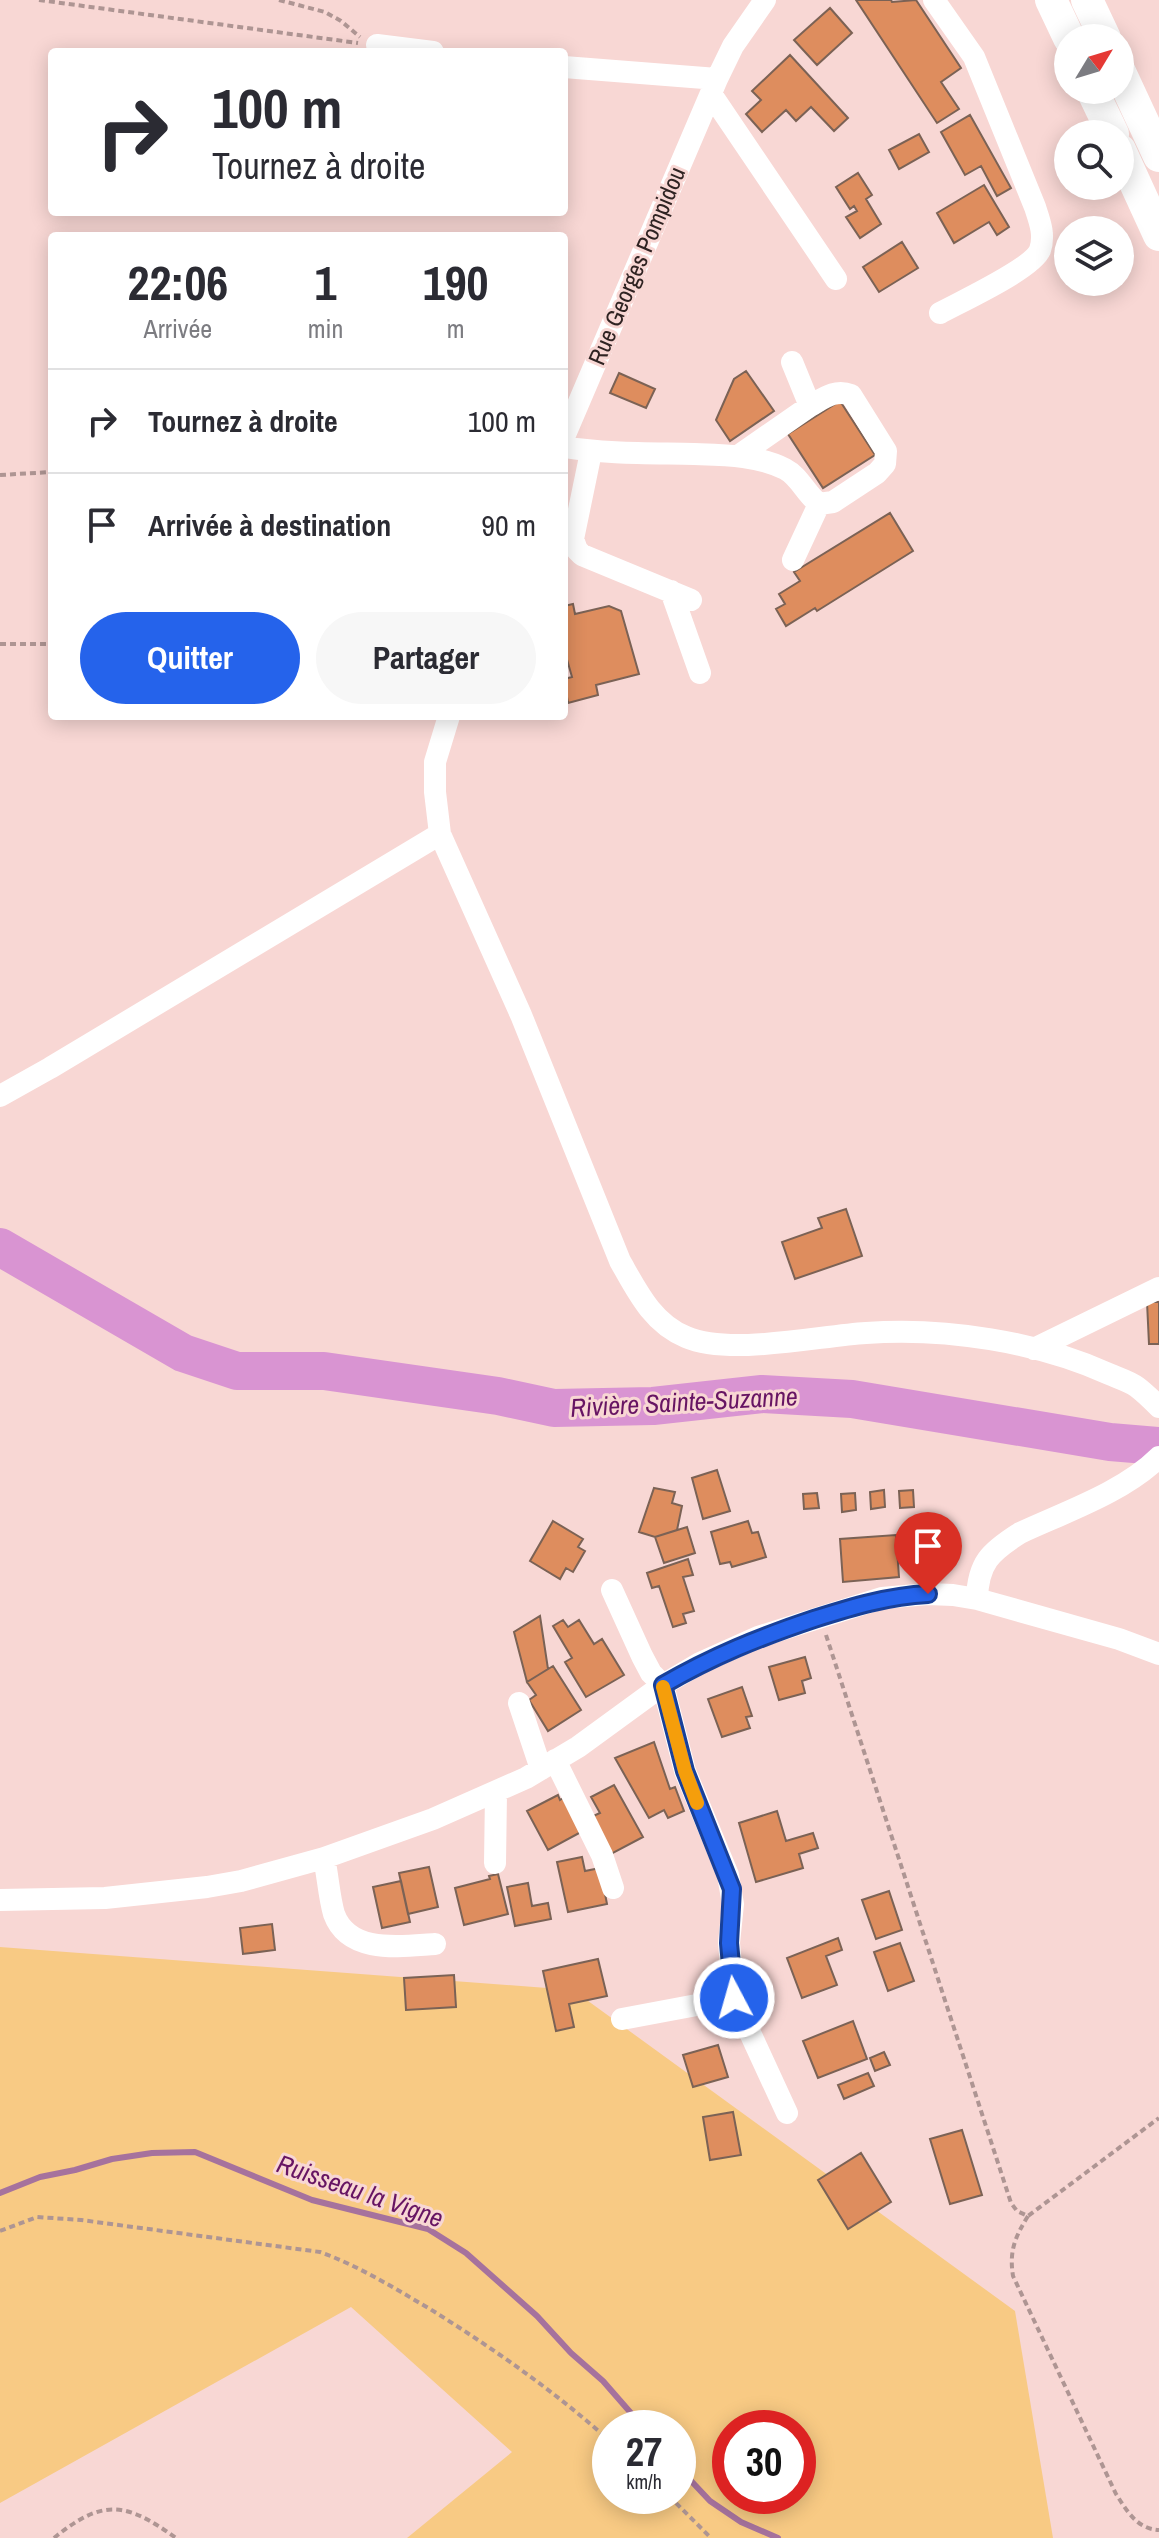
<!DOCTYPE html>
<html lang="fr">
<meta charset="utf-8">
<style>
:root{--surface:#fff;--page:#f7f7f7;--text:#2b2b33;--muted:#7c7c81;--line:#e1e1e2;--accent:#2563eb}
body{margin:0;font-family:"Archivo Narrow",sans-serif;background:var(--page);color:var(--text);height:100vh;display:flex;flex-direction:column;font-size:30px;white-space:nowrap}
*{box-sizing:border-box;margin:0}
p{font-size:26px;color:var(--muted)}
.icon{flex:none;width:44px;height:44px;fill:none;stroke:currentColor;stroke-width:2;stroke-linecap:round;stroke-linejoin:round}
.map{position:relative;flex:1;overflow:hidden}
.details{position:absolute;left:48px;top:232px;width:520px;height:488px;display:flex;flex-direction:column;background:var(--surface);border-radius:8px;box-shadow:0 4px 20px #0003}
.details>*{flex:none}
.top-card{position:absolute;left:48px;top:48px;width:520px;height:168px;border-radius:8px;box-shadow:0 4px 20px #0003;background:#fff;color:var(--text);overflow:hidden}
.needle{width:52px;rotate:52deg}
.controls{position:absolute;left:1054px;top:24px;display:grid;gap:16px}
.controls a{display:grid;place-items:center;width:80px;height:80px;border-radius:50%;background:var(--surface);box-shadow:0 4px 20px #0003;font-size:40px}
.speed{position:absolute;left:592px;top:2410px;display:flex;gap:16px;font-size:40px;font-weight:700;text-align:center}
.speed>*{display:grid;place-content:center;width:104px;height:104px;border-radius:50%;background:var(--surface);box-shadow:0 4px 20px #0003;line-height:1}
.speed small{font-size:20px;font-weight:400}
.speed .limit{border:12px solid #d22;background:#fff;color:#111}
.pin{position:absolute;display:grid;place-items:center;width:68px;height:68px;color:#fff;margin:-82px -34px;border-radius:50% 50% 50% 0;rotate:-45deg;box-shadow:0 0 8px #0007}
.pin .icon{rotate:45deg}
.me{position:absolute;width:88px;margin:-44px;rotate:354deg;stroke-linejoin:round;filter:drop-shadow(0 0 6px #0008)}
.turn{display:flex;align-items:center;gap:28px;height:168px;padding:0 32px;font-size:36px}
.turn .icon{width:104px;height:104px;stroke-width:2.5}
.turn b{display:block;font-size:56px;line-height:68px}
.eta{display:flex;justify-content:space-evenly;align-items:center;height:136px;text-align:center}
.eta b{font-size:48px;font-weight:700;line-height:56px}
.primary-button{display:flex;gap:16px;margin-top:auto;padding:16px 32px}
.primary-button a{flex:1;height:92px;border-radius:48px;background:var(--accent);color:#fff;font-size:32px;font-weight:700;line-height:92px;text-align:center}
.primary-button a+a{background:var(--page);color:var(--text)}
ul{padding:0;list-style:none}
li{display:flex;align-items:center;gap:24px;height:104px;padding:0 32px;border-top:2px solid var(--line)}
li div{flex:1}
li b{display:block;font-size:30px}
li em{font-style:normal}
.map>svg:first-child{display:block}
</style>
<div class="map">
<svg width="1159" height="2538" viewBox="0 0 1159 2538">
<rect width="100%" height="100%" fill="#f8d7d4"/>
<path fill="#f8ca84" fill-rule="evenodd" d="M 0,1947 L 573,1990 L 1015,2311 L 1053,2538 L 407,2538 L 512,2452 L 351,2307 L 0,2503 ZM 610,2428 L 678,2428 L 678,2496 L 610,2496 ZM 730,2428 L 798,2428 L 798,2496 L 730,2496 Z"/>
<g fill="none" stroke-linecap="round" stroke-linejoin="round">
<path stroke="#a6729d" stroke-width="6" d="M 0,2193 L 40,2177 L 75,2170 L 112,2159 L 152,2153 L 195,2152 L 312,2200 L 428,2229 L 466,2253 L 537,2316 L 571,2353 L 603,2381 L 644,2428
M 678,2467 L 710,2501 L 741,2522 L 778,2538"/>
<path stroke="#d994d2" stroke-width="38" d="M 0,1247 L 183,1353 L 237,1371 L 324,1371 L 498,1396 L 554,1408 L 653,1406 L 762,1394 L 852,1399 L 1110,1442 L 1159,1446"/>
</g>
<path fill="#de8d5e" stroke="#7b6255" stroke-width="2" d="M 856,0 L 891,0 L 892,2 L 916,0 L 961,68 L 941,82 L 959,109 L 937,123 Z
M 830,8 L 852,33 L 817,65 L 794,40 Z
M 790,55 L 848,118 L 834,131 L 811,107 L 796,121 L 786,110 L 762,132 L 746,114 L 761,100 L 752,91 Z
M 970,115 L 1011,188 L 997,196 L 981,166 L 965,175 L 941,132 Z
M 919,134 L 929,152 L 899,169 L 889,150 Z
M 858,173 L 872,195 L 866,199 L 881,224 L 860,238 L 846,217 L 857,211 L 854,206 L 850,209 L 836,187 Z
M 984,185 L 1009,227 L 997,235 L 989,222 L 954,243 L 937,213 Z
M 902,242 L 918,268 L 879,292 L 863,267 Z
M 746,371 L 774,411 L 730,441 L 716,420 L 734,379 Z
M 619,373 L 655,389 L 646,408 L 610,393 Z
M 840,401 L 875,455 L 823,488 L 788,434 Z
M 890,513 L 913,551 L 817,611 L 815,608 L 786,626 L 776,609 L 785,604 L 779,594 L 800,581 L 794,572 Z
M 573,604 L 575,614 L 609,606 L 621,611 L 639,674 L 596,685 L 598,695 L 568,703 L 564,679 L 572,677 L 564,649 L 564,606 Z
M 846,1209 L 862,1256 L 795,1279 L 782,1242 L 822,1228 L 818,1218 Z
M 1147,1302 L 1159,1302 L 1159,1344 L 1149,1344 Z
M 717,1470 L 730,1511 L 703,1519 L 692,1478 Z
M 654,1488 L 675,1492 L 672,1503 L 682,1506 L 677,1530 L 655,1537 L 639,1532 Z
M 884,1490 L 885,1507 L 871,1509 L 870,1492 Z
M 913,1490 L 914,1507 L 900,1508 L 899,1491 Z
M 817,1493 L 819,1508 L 804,1509 L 803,1494 Z
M 855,1493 L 856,1510 L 842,1512 L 841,1494 Z
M 553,1521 L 583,1539 L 578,1547 L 585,1551 L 573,1572 L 566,1568 L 560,1579 L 530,1561 Z
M 748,1521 L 752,1533 L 758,1532 L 766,1557 L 732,1567 L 730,1562 L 720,1564 L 711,1532 Z
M 946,1521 L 947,1535 L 930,1536 L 929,1523 Z
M 687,1527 L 695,1553 L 664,1563 L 655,1537 Z
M 896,1535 L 899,1577 L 843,1582 L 840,1539 Z
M 688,1559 L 693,1575 L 683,1577 L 694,1611 L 683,1614 L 686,1623 L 673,1627 L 659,1586 L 652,1588 L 647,1573 Z
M 540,1616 L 548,1669 L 527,1682 L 514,1632 Z
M 563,1620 L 568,1627 L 579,1620 L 594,1644 L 602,1639 L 624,1675 L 586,1697 L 565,1662 L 572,1658 L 553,1626 Z
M 805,1657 L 811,1678 L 802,1681 L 805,1693 L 779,1700 L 769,1667 Z
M 553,1666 L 581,1710 L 548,1731 L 529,1700 L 536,1695 L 527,1682 Z
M 742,1687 L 752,1716 L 746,1717 L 750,1728 L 722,1737 L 708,1699 Z
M 654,1742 L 670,1789 L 675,1787 L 684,1811 L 668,1818 L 664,1810 L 649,1818 L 615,1758 Z
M 614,1785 L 643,1837 L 611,1854 L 591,1817 L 600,1813 L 591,1797 Z
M 558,1795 L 560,1800 L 563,1798 L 581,1832 L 548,1850 L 527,1811 Z
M 777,1811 L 786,1841 L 813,1833 L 818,1848 L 799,1854 L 803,1868 L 756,1882 L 739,1823 Z
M 582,1857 L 585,1871 L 600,1868 L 607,1904 L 568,1912 L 557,1862 Z
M 429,1867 L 438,1907 L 408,1914 L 399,1873 Z
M 498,1874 L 508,1914 L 464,1925 L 455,1888 L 490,1879 L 489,1876 Z
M 401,1881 L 410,1922 L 382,1928 L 373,1887 Z
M 528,1883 L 532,1906 L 548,1903 L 551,1919 L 515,1926 L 507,1887 Z
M 889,1891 L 902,1930 L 876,1939 L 862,1900 Z
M 272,1924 L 275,1950 L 243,1954 L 240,1928 Z
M 838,1938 L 842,1950 L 826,1956 L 837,1985 L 802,1998 L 787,1958 Z
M 900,1943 L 914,1981 L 888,1991 L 874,1952 Z
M 598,1959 L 607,1996 L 569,2004 L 574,2027 L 556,2031 L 543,1971 Z
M 454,1975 L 456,2007 L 406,2010 L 404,1978 Z
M 853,2021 L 867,2059 L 818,2078 L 803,2041 Z
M 718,2045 L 728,2077 L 693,2087 L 683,2055 Z
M 884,2052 L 890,2065 L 875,2071 L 870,2058 Z
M 868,2073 L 874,2086 L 844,2099 L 838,2085 Z
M 733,2112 L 741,2155 L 710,2160 L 703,2117 Z
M 962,2130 L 982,2195 L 950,2204 L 930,2139 Z
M 861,2153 L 891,2202 L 848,2229 L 818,2180 Z"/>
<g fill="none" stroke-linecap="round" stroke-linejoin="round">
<path stroke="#ae9593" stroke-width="4" stroke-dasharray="6 4" stroke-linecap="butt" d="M 39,0 L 358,43
M 279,0 L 325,12 L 341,21 L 360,37
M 0,475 L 52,472
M 0,644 L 52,644
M 826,1635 L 1011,2203 L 1017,2211 L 1028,2216 L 1159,2118
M 1028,2216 C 1015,2237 1009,2251 1013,2276 L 1116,2494 C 1127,2511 1137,2529 1159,2530
M 0,2231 L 37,2217 L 81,2220 L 320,2252 C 359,2266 394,2288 430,2309 C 494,2349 554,2391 610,2441
M 669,2496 L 711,2538
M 54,2538 C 103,2498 126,2502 176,2538"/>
<path stroke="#fff" stroke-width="22" d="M 934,0 L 974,57 L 1035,207 C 1040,222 1045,235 1040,250 C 1032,269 960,302 940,313
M 377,45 L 433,52
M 564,67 L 717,79
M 711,94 L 836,279
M 564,437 L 717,79 L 733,46 L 765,0
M 564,447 C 607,454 650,453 694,454 C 724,455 757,455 785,469 C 799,476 806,494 819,504 L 833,502 L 877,473 L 885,464 L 886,451 L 851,395 C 835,389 824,398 810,406
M 591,452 L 573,539 L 577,550 L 582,555 L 691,600
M 738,456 L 810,406 L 792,362
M 793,560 L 819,504
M 671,591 L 700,673
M 449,716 L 435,762 L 435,792 L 440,834 L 521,1015 L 620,1261 C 637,1291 652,1323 686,1337 C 731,1356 817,1336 866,1333 C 945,1327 1038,1342 1109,1374 C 1118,1378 1129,1381 1137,1387 C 1145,1393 1152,1400 1159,1407
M 0,1096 L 50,1068 L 440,834
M 1034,1349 L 1159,1288
M 612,1590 L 642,1656 L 651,1673 L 663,1685 L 685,1771 L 728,1875 L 733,1904 L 729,1943 L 734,1998 L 787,2113
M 977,1599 C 978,1563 990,1552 1020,1533 C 1065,1512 1124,1492 1159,1457
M 519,1703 L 541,1769
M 555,1760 L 602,1855 L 613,1888
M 324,1858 C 328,1876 329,1897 334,1914 C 349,1955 402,1946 435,1944
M 495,1863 L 496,1793
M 0,1900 L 105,1898 L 207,1887 L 241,1881 L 324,1858 L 433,1819 L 526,1778 L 578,1747 L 663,1685 L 700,1663 L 758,1637 L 882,1598 L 928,1594 L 953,1595 L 977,1599 L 1119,1639 L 1159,1654
M 622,2019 L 734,1998"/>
<path stroke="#fff" stroke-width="32" d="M 1051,0 L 1069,38
M 1087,0 L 1105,38
M 1120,72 L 1159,156
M 1092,90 L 1113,134
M 1120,150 L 1159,235"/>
</g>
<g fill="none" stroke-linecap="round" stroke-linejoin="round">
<g stroke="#184099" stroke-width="20">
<path id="route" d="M 734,1998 L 729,1943 L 732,1889 L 685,1771 L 663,1685 C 713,1656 760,1637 814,1619 C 852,1607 888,1596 928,1594"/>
</g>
<use href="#route" stroke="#2563eb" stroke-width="14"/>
<path stroke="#f59e0b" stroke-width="14" d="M 663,1687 L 685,1771 L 697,1803"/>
</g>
<g text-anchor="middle" stroke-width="6" stroke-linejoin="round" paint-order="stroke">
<g font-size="24" fill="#2f2322" stroke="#f8d7d4">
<text transform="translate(637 266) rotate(-67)" y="8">Rue Georges Pompidou</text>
</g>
<g font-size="26" font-style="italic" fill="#671463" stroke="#f8d7d4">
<text transform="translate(684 1402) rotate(-3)" y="9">Rivière Sainte-Suzanne</text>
<text transform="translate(360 2191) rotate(19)" y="9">Ruisseau la Vigne</text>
</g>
</g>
</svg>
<div class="controls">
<a><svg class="needle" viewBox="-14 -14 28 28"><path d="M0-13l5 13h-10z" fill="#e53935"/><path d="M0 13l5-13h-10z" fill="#7c7c81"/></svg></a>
<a><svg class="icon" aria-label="search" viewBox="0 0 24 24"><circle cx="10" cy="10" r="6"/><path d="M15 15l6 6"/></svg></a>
<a><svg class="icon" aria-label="layers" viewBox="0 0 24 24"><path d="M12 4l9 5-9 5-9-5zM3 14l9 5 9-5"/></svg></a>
</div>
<div class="speed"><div>27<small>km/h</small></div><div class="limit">30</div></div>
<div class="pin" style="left:928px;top:1594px;background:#d93025"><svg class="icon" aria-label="arrive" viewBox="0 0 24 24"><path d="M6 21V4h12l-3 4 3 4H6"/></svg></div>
<svg class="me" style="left:734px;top:1998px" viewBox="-20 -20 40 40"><circle r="17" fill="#2563eb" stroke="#fff" stroke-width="3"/><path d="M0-11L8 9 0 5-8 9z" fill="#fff"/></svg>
<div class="top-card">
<div class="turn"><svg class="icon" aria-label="right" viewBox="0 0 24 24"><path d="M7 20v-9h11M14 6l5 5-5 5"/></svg><div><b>100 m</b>Tournez à droite</div></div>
</div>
<section class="details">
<div class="eta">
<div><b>22:06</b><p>Arrivée</p></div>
<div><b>1</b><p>min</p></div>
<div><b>190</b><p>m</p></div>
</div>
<ul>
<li><svg class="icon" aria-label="right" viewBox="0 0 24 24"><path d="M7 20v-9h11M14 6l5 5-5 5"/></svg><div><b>Tournez à droite</b></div><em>100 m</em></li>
<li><svg class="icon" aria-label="arrive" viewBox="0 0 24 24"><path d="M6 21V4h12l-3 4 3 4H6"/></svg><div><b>Arrivée à destination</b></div><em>90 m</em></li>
</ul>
<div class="primary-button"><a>Quitter</a><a>Partager</a></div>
</section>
</div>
